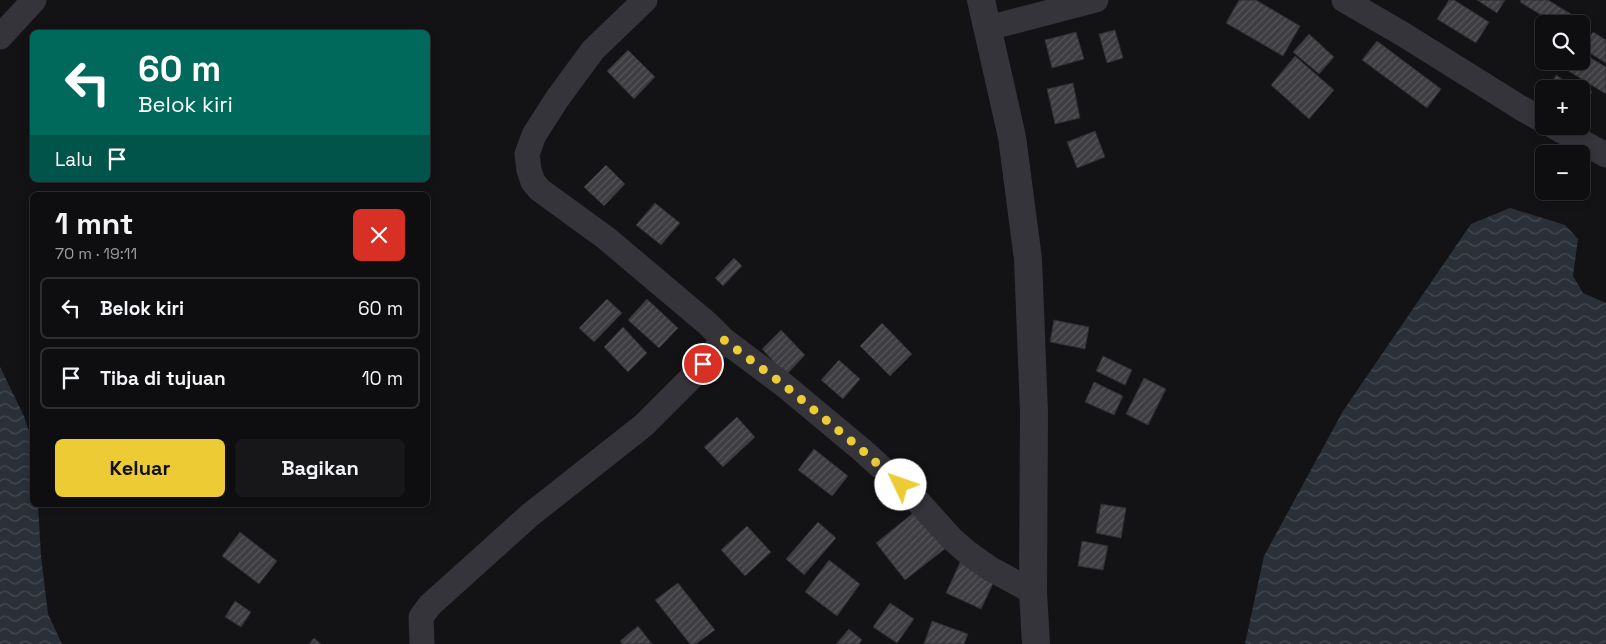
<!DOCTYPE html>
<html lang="id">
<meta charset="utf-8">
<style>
:root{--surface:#0e0e10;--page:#171719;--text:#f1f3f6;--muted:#9b9c9f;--line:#2e2e30;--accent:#eccb34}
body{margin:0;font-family:"Space Grotesk",sans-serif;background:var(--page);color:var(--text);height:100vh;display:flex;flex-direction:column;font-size:19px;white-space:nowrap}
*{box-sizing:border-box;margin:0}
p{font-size:16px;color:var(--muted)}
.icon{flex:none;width:28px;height:28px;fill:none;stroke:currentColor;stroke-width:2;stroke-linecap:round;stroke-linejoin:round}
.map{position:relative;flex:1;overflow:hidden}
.details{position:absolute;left:30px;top:192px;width:400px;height:315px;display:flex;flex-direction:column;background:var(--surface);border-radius:8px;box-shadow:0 2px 8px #0003,0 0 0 1px var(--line)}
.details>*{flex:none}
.guide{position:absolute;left:30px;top:30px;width:400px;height:152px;border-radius:8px;box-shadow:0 2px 8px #0003,0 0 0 1px var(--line);background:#00695c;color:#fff;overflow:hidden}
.buttons{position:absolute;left:1535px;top:15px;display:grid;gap:10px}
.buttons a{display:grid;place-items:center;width:55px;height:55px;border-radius:8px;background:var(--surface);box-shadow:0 2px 8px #0003,0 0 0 1px var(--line);font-size:25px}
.pin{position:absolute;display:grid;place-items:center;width:42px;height:42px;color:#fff;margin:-21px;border:2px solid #fff;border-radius:50%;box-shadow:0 1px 5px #0007}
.me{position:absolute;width:55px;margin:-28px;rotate:312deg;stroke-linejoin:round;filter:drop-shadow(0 0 4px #0008)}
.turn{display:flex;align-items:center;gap:18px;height:105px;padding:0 25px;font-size:22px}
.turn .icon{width:65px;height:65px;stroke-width:2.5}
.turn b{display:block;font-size:35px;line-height:42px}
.then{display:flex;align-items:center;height:48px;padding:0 25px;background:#0003;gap:10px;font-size:19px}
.round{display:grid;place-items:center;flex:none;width:52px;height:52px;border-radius:8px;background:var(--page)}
.headline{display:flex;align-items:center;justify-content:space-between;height:85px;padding:0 25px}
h1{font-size:30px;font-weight:600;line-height:38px}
.primary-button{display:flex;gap:10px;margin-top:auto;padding:10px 25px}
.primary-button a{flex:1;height:58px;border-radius:8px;background:var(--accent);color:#111;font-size:20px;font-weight:600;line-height:58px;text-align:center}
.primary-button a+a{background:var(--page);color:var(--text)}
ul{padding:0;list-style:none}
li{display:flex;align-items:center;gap:15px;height:62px;margin:0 10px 8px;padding:0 15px;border:2px solid var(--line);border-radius:8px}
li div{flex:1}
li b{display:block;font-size:19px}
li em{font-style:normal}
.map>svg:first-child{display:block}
</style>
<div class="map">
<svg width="1606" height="644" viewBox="0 0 1606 644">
<defs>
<pattern id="water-waves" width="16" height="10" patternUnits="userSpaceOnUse" patternTransform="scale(1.25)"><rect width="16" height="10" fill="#2a3038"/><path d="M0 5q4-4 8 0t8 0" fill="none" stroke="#464b53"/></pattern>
<pattern id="building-hatch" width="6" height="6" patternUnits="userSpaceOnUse" patternTransform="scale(1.25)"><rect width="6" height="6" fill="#3e3d42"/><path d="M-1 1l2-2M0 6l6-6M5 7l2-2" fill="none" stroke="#57565b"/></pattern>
</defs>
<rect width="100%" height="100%" fill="#131315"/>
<path fill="url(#water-waves)" d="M 1510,208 L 1565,225 L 1578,239 L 1573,276 L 1583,293 L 1606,303 L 1606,644 L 1245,644 L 1264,556 L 1343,411 L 1471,224 Z
M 0,367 L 24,416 L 32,441 L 32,505 L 38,505 L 41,556 L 48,614 L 62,644 L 0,644 Z"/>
<path fill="url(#building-hatch)" stroke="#2e2d31" d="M 1239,0 L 1256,0 L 1300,26 L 1283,56 L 1226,23 Z
M 1449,0 L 1454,0 L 1489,22 L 1476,43 L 1437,19 Z
M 1477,0 L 1505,0 L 1497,13 Z
M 1521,0 L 1548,0 L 1574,16 L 1569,24 L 1556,24 L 1520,2 Z
M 1115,30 L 1123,58 L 1107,63 L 1099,34 Z
M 1076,32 L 1084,59 L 1052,68 L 1045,40 Z
M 1593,32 L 1606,40 L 1606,63 L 1583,49 Z
M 1309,34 L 1334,57 L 1319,74 L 1293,52 Z
M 1377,41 L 1441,89 L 1427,108 L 1362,60 Z
M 628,50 L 655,77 L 634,99 L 607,71 Z
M 1581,52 L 1606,67 L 1606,94 L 1567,70 L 1573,61 L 1581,61 Z
M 1295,56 L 1334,90 L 1309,119 L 1271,85 Z
M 1556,75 L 1570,84 L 1567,89 L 1548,89 Z
M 1577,82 L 1592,92 L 1583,107 L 1581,106 L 1581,89 L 1572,89 Z
M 1073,83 L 1080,118 L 1055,124 L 1047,89 Z
M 1095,131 L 1105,157 L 1077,168 L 1067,142 Z
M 606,165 L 625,184 L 604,206 L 584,187 Z
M 655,203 L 680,223 L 661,245 L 636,225 Z
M 734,258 L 742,266 L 723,286 L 715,278 Z
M 607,299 L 622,313 L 594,342 L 579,328 Z
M 647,299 L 678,328 L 659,348 L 628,320 Z
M 1054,320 L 1089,327 L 1085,349 L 1050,342 Z
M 882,323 L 912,354 L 890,376 L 860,346 Z
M 623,327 L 647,353 L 628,372 L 604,347 Z
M 781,330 L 805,355 L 786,375 L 762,349 Z
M 1103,356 L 1132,370 L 1125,385 L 1096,371 Z
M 839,360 L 860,379 L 843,399 L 821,380 Z
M 1144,378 L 1166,389 L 1148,425 L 1126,414 Z
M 1094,382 L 1123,396 L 1114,415 L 1085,402 Z
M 737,417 L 755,437 L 723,467 L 704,447 Z
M 814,449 L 848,476 L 832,496 L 798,470 Z
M 1101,504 L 1126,508 L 1121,538 L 1096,533 Z
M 917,510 L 946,548 L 905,580 L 876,543 Z
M 818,522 L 836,538 L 804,575 L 786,559 Z
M 747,526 L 771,552 L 745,576 L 721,550 Z
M 240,532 L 277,561 L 259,584 L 222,556 Z
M 1082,541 L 1108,546 L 1103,570 L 1078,566 Z
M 963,556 L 998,573 L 981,609 L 946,593 Z
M 829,560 L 860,584 L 837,616 L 805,592 Z
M 678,583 L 715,630 L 696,644 L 690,644 L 655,600 Z
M 235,601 L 251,612 L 241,627 L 225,617 Z
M 890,603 L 914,619 L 897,643 L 873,627 Z
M 932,621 L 968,634 L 964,644 L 924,644 Z
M 638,626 L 652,644 L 622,644 L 620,641 Z
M 849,629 L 862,640 L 859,644 L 836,644 Z
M 314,638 L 321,644 L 309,644 Z"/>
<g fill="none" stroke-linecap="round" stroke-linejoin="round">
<path stroke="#34343a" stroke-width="25" d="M 645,0 L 593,50 L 557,99 L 534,135 L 527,154 L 529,170 L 533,182 L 540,190 L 606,238 L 708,324 L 724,340
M 1344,0 L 1401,33 L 1521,108 L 1544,121
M 988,28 L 1096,0
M 0,37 L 34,0
M 1553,126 L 1606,155
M 422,644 L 421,617 L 430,605 L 530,515 L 644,425 L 693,376 L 724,340 L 784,385 L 862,450 L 914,497 L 951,538 L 968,553 L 989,568 L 1033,592"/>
<path stroke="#34343a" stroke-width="28" d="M 981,0 L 1012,137 L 1028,259 L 1034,412 L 1033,592 L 1036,644"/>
</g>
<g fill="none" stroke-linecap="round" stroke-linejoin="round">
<path stroke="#eccb34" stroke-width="9" stroke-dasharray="0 16.2" d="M 703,364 L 724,340 L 784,385 L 862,450 L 901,485"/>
</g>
</svg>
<div class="buttons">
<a><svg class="icon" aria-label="search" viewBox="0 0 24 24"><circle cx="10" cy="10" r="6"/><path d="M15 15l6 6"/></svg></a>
<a>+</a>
<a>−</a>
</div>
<div class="pin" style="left:703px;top:364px;background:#d93025"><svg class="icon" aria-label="arrive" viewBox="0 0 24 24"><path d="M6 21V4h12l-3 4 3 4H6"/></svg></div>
<svg class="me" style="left:901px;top:485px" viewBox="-20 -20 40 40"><circle r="19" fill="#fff"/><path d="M0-13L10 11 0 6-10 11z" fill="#eccb34"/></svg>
<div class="guide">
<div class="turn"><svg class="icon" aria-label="left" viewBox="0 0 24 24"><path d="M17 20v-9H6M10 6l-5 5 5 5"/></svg><div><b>60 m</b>Belok kiri</div></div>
<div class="then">Lalu<svg class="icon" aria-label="arrive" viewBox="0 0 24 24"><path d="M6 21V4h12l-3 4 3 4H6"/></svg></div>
</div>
<section class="details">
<div class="headline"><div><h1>1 mnt</h1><p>70 m · 19:11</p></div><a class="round" style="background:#d93025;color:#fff"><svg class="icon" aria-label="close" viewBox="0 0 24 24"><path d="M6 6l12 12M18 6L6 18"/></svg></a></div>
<ul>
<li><svg class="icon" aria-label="left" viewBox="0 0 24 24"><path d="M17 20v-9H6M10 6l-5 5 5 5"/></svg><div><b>Belok kiri</b></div><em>60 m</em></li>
<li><svg class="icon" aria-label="arrive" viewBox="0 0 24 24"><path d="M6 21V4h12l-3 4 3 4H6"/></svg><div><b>Tiba di tujuan</b></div><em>10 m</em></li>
</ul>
<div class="primary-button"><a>Keluar</a><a>Bagikan</a></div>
</section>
</div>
